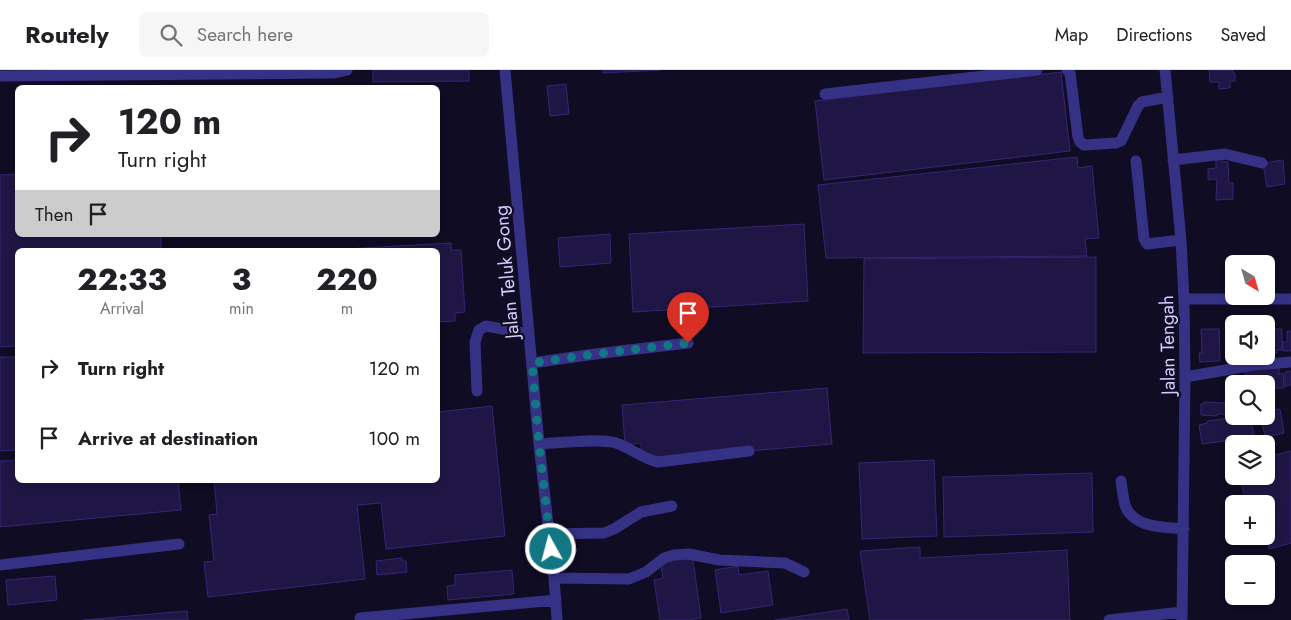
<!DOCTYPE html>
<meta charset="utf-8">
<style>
:root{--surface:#fff;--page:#f6f6f6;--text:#202124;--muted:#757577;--line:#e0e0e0}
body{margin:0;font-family:Jost,sans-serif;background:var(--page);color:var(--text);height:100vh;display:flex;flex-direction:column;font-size:19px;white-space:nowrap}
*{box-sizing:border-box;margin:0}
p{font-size:16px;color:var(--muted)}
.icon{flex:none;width:28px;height:28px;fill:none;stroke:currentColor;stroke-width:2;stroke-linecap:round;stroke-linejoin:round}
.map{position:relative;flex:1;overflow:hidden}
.sheet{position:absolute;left:15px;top:178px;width:425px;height:235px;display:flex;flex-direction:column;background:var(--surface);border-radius:8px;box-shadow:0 2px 8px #0003}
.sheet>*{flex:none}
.banner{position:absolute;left:15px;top:15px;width:425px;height:152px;border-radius:8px;box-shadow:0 2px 8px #0003;background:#fff;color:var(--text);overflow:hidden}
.needle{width:32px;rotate:143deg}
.fabs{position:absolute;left:1225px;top:185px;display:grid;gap:10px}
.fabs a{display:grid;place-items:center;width:50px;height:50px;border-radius:8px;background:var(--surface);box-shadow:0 2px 8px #0003;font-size:25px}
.pin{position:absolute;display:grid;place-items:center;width:42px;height:42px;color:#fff;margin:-51px -21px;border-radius:50% 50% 50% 0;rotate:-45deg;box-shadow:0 0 5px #0007}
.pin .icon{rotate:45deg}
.me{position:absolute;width:55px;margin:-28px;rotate:353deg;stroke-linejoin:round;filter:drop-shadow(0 0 4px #0008)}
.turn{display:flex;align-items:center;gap:18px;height:105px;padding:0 20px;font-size:22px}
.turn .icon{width:65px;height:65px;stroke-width:2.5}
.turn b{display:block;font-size:35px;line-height:42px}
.then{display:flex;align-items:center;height:48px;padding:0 20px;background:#0003;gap:10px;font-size:19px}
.eta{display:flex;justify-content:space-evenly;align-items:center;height:85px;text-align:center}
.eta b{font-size:30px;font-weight:800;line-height:35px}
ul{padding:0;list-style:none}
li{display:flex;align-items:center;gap:15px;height:70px;padding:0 20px}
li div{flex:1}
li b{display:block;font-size:19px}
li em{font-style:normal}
header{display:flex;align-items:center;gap:30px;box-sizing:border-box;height:70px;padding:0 25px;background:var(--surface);border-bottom:1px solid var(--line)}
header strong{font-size:24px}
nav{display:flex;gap:28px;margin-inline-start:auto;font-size:18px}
.search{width:350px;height:45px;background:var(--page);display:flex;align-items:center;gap:12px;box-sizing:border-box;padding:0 18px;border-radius:8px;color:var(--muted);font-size:19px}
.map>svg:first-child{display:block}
</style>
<header>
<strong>Routely</strong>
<div class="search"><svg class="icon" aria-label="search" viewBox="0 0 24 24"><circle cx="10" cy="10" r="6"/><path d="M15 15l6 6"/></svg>Search here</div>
<nav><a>Map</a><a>Directions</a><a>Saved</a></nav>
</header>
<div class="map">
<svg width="1291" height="550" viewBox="0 0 1291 550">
<rect width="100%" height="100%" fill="#0f0c23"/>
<path fill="#1f1645" stroke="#352673" d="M 373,0 L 469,0 L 469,11 L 373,12 Z
M 603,0 L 660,0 L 603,3 Z
M 1209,0 L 1233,0 L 1233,3 L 1235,3 L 1235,11 L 1230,11 L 1230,18 L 1219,19 L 1219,12 L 1210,12 Z
M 1061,2 L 1070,81 L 824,110 L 815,31 Z
M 566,14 L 569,44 L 550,46 L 547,16 Z
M 1077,87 L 1078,98 L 1092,96 L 1099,168 L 1085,169 L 1087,186 L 826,188 L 818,115 Z
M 1216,88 L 1222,88 L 1222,92 L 1228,92 L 1229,113 L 1233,113 L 1233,129 L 1216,130 L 1217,109 L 1208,110 L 1208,99 L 1216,98 Z
M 1283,90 L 1285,114 L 1267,117 L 1263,93 Z
M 18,104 L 18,165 L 161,165 L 161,180 L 18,180 L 18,276 L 0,277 L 0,105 Z
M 804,154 L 808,231 L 633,242 L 629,164 Z
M 610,164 L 611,193 L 560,197 L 558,168 Z
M 451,173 L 451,180 L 461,180 L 465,242 L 455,243 L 455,251 L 438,252 L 438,180 L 328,180 Z
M 1096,187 L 1096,282 L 863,283 L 864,189 Z
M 1201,259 L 1219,259 L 1220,291 L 1200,292 L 1199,283 L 1202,283 Z
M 1266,259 L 1282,259 L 1282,280 L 1277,280 L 1277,283 L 1266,283 Z
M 1287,261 L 1291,261 L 1291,281 L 1283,281 L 1282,272 L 1287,272 Z
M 1226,262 L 1234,262 L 1234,281 L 1226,281 Z
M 0,287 L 18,287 L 18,380 L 0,381 Z
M 1279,297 L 1279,304 L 1283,303 L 1284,318 L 1274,318 L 1275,327 L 1267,327 L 1266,314 L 1246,314 L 1245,298 Z
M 1291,301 L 1291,315 L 1285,316 L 1285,302 Z
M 827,318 L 832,374 L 642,390 L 641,373 L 625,375 L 622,335 Z
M 1204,332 L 1225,333 L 1226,344 L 1217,344 L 1217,346 L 1201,345 L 1201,334 L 1204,334 Z
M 492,336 L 505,466 L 386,479 L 381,433 L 357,435 L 365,509 L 208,527 L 204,492 L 214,491 L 209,445 L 217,444 L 214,410 L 438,410 L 438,342 Z
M 1280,339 L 1284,363 L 1265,367 L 1261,346 L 1266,346 L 1266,341 Z
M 1244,346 L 1246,348 L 1251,348 L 1254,367 L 1202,374 L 1199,355 L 1207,353 L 1207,351 Z
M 1291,381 L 1291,473 L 1269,479 L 1266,465 L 1266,434 L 1246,434 L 1242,415 L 1254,412 L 1252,406 L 1266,406 L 1266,387 Z
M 18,390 L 18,410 L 178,410 L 181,440 L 0,457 L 0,391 Z
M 934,390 L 937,466 L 862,469 L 859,393 Z
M 1092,403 L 1093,462 L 944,467 L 943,407 Z
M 920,477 L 920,488 L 1067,480 L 1070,550 L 870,550 L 860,481 Z
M 692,483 L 701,548 L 688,550 L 660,550 L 654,510 L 663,508 L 660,488 Z
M 402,488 L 402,491 L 406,491 L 407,502 L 377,505 L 376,491 Z
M 738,496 L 739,505 L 768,501 L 773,535 L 721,543 L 715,500 Z
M 512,500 L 514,524 L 448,530 L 447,516 L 455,515 L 455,505 Z
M 55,506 L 57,530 L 8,535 L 6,510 Z
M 847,539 L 849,550 L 775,550 Z
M 187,541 L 188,550 L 83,550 Z"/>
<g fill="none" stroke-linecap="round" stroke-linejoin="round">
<path stroke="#353286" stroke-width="11" d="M 505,0 L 539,374 L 554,508 L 557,550
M 1067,0 L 1070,3 L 1078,67 L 1080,72 L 1084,75 L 1116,73 L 1121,71 L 1138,36 L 1142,32 L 1168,27
M 1165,0 L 1181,170 L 1184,229 L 1185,307 L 1182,550
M 0,6 L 333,3 L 347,0
M 825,24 L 1037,0
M 1173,90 L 1225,84 L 1262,93
M 1136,91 L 1144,169 L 1147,174 L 1181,170
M 1184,229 L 1291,229
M 532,293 L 595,284 L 688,273
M 1185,307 L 1254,295 L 1291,292
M 477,321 L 475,272 L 479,260 L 486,256 L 529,264
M 539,374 C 557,373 601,368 616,373 C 631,378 643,389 658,392 L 749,381
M 1121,411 C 1122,418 1123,427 1125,435 C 1133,458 1163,457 1184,459
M 549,464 L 604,463 L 614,459 L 641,442 L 672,436
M 0,495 L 179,474
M 554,508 L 629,509 L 646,502 L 664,488 L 674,485 L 689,484 L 719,490 L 785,493 L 804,502
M 360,548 L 556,530
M 1109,550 L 1182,542"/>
</g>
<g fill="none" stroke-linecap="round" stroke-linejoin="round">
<path stroke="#127783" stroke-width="9" stroke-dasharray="0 16.2" d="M 551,479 L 539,374 L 532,293 L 595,284 L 688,273"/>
</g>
<g text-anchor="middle" stroke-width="4.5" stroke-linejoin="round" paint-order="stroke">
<g font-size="19" fill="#d3cdff" stroke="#0f0c23">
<text transform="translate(506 202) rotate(-95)" y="7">Jalan Teluk Gong</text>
<text transform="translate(1167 275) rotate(-91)" y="7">Jalan Tengah</text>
</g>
</g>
</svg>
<div class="fabs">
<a><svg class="needle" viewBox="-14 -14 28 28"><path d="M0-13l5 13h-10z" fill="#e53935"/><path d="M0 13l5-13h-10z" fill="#757577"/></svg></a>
<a><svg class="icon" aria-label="sound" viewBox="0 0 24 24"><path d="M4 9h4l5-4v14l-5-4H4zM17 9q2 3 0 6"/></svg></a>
<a><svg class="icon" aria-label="search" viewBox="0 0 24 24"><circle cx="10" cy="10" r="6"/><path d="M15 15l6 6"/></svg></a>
<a><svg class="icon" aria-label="layers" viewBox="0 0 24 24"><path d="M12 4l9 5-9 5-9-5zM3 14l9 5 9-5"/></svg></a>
<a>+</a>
<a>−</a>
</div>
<div class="pin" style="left:688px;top:273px;background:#d93025"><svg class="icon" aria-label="arrive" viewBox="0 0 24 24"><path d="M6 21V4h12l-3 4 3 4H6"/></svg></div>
<svg class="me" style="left:551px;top:479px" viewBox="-20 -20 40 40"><circle r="17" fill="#127783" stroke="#fff" stroke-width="3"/><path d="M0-11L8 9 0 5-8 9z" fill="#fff"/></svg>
<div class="banner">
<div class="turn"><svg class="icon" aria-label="right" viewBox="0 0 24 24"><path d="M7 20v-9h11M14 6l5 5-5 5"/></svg><div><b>120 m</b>Turn right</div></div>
<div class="then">Then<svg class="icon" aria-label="arrive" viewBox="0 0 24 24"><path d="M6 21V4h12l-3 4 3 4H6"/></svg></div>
</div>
<section class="sheet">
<div class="eta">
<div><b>22:33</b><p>Arrival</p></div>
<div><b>3</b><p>min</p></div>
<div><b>220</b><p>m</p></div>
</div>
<ul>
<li><svg class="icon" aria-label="right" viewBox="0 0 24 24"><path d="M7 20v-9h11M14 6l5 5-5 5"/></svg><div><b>Turn right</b></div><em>120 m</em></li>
<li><svg class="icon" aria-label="arrive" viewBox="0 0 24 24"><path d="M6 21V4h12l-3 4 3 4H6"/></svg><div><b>Arrive at destination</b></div><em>100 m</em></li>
</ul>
</section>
</div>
